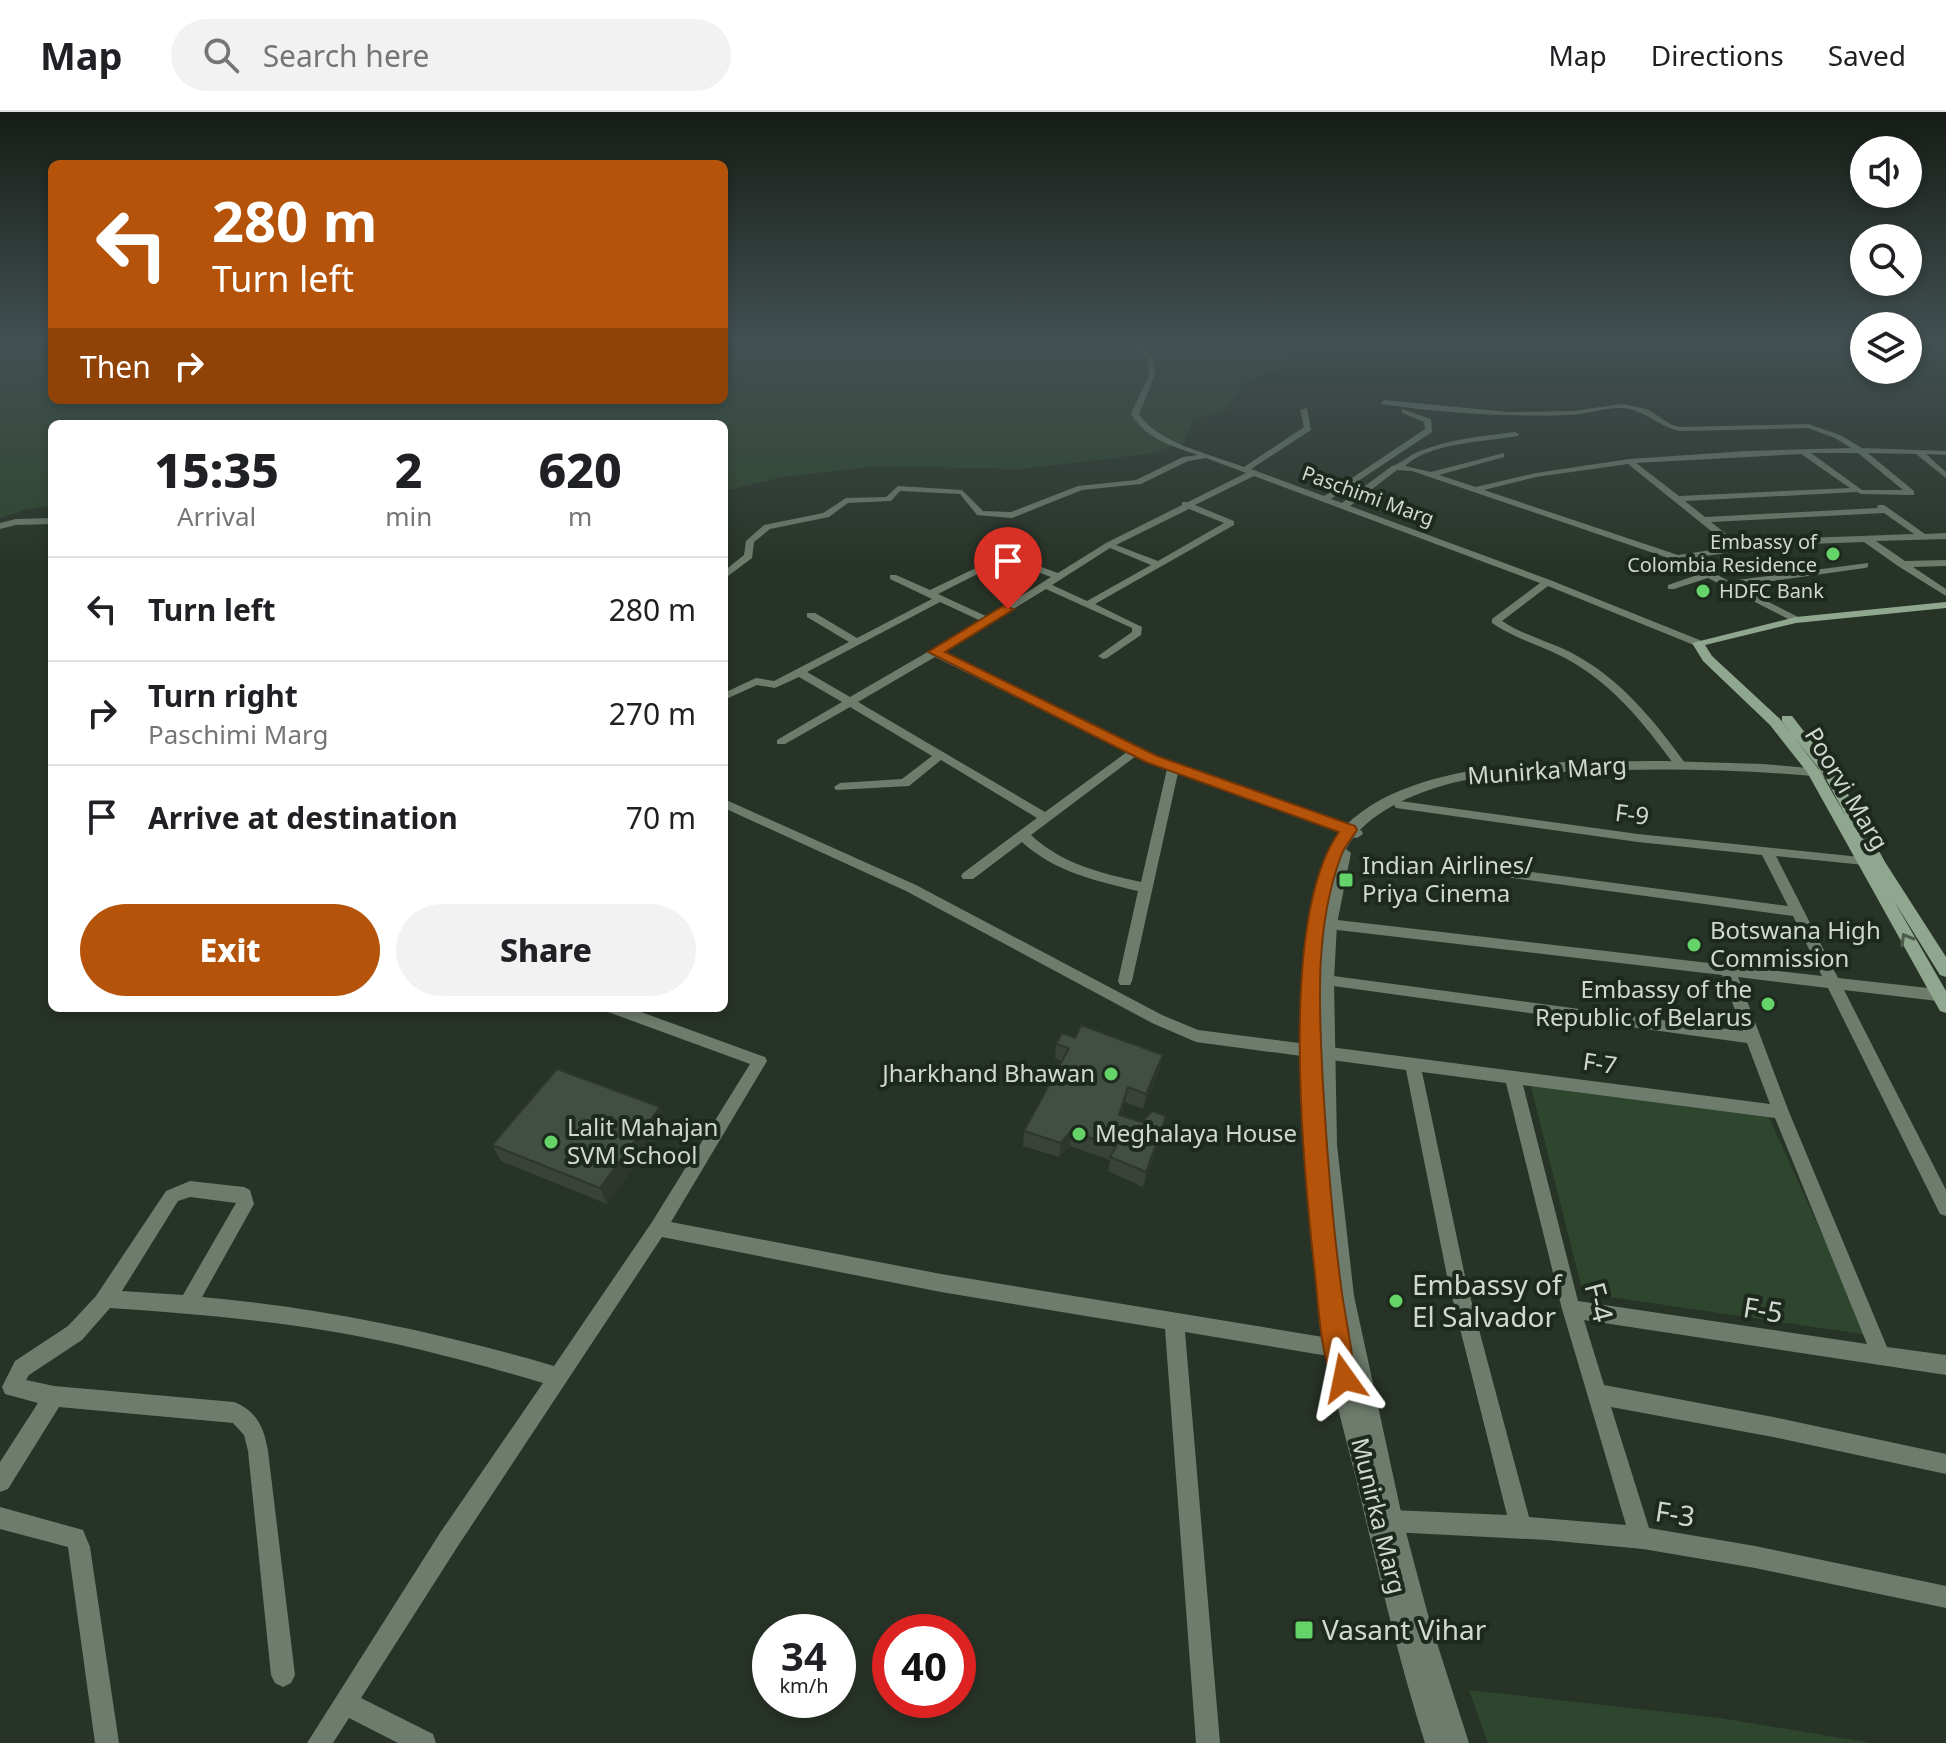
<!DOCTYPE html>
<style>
:root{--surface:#fff;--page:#f2f2f2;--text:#202124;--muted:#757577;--line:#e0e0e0;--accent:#b45309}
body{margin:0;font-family:"Noto Sans",sans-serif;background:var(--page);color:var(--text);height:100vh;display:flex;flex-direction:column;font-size:30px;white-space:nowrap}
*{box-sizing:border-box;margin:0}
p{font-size:26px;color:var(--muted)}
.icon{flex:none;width:44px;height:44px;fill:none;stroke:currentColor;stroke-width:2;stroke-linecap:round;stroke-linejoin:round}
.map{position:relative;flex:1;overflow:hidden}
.drawer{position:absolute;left:48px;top:308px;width:680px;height:592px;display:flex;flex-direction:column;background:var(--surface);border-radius:12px;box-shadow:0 4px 12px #0003}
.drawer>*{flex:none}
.top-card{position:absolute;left:48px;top:48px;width:680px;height:244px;border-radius:12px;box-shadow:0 4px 12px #0003;background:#b45309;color:#fff;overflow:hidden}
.controls{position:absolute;left:1850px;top:24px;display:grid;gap:16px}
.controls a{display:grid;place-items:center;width:72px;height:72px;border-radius:50%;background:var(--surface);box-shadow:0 4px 12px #0003;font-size:40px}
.speed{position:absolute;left:752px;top:1502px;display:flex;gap:16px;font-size:40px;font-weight:700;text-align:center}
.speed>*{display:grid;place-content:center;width:104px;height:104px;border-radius:50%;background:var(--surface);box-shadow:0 4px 12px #0003;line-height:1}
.speed small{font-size:20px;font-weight:400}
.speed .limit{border:12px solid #d22;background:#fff;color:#111}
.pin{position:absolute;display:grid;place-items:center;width:68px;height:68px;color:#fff;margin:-82px -34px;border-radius:50% 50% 50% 0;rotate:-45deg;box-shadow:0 0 8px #0007}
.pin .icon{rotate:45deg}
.me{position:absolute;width:88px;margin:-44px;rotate:348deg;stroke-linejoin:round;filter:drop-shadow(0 0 6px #0008)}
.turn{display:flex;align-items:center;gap:28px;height:168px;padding:0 32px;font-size:36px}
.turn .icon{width:104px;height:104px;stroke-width:2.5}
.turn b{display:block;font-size:56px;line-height:68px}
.then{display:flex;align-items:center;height:76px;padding:0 32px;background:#0003;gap:16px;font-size:30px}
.eta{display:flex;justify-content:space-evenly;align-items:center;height:136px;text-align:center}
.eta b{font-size:48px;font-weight:800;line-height:56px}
.cta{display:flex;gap:16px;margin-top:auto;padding:16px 32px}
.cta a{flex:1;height:92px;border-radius:48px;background:var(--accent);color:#fff;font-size:32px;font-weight:800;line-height:92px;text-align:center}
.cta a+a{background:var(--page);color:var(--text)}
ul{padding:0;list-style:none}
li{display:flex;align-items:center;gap:24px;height:104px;padding:0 32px;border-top:2px solid var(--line)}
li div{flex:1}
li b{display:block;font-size:30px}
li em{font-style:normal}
header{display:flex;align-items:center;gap:48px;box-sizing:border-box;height:112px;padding:0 40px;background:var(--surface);border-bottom:2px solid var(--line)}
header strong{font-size:38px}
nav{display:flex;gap:44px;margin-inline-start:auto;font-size:28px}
.search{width:560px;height:72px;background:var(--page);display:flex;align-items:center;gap:20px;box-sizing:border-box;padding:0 28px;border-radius:44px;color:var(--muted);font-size:30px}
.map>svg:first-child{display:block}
</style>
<header>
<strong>Map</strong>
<div class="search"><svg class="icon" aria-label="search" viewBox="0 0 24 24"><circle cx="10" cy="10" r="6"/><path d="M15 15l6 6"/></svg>Search here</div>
<nav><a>Map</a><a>Directions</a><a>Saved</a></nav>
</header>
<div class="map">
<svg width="1946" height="1631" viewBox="0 0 1946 1631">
<rect width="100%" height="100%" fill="#283327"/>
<path fill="#2e452e" d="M 0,228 L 52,228 L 52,288 L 724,288 L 724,228 L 1291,228 C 1291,239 1286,247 1286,259 C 1242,263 1249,265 1226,299 L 1193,307 L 1184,331 L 1148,342 L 1021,357 L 879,354 L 783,365 L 724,379 L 724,312 L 52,312 L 52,394 L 24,398 L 0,406 Z
M 1530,971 L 1766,999 L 1868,1223 L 1583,1181 Z
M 1469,1578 L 1720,1606 L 1871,1631 L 1488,1631 Z"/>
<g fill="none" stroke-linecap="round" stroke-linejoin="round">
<path fill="#6e7c6d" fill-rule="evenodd" d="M 1123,228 L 1131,228 L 1153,245 L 1155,263 L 1139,302 C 1157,331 1213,343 1244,355 L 1304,315 L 1300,298 L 1307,296 L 1311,318 L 1251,357 L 1324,384 L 1334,378 L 1313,375 L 1308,366 L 1311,354 L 1318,356 L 1316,366 L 1319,371 L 1340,374 L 1425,317 L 1424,310 L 1402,301 L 1402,297 L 1431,307 L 1432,320 L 1331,387 L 1342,391 L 1392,354 C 1402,351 1409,343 1420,339 C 1450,327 1483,324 1515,320 L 1519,322 L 1518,324 C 1485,330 1431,330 1405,354 L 1431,360 L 1504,341 L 1504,345 L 1439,363 L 1476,375 L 1536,361 L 1629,347 L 1747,339 L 1851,336 L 1835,326 L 1808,316 L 1680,319 C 1659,315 1645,298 1623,296 C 1605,295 1586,303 1568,303 C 1506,305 1443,301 1381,292 L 1384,288 L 1509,300 L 1573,299 L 1622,292 L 1647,297 L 1672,313 L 1680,315 L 1808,312 L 1840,323 L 1862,336 L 1946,339 L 1946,343 L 1926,342 L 1946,360 L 1946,366 L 1916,342 L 1868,341 L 1914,379 L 1914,383 L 1911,383 L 1861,382 L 1857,380 L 1685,389 L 1705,405 L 1877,396 L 1878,393 L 1884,393 L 1925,422 L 1946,421 L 1946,427 L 1876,429 L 1905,449 L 1946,448 L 1946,454 L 1913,455 L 1946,477 L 1946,484 L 1898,454 L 1864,430 L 1778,433 L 1686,447 L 1729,469 L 1868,451 L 1868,455 L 1865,456 L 1737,474 L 1800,506 L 1801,508 L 1796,511 L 1708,466 L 1674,477 L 1668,477 L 1668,473 L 1700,462 L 1674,448 L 1412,359 L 1397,358 L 1350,394 L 1550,468 L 1702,529 L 1702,533 L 1694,533 L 1548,474 L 1502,509 C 1523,523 1548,529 1570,540 C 1619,565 1653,607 1685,651 L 1679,655 L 1675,654 C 1644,611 1612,571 1565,546 C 1541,533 1515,527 1492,511 L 1492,507 L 1540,471 L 1254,364 L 1195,393 L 1234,409 L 1234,413 L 1095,492 L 1142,515 L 1141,523 L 1107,546 L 1103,547 L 1098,544 L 1132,520 L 1132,516 L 1046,477 L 943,540 L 1155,644 L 1362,719 L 1363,722 L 1357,726 L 1352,725 L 1178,661 L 1132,869 L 1130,873 L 1120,873 L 1118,869 L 1138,779 C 1096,769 1055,760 1022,730 L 973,767 L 963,767 L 961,764 L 963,761 L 1037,706 L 941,648 L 909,674 L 836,678 L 834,675 L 840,671 L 902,667 L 932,644 L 850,595 L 785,632 L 777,632 L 777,628 L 842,590 L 799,565 L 775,576 L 757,573 L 724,588 L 724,581 L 756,566 L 774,569 L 849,530 L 807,505 L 807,501 L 815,501 L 857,526 L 932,487 L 890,467 L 890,463 L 896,463 L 930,478 L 1005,442 L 1058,461 L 1106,431 L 1182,393 L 1182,390 L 1188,390 L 1246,361 L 1206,346 L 1188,349 L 1141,372 L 1082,378 L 1012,406 L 977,403 L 960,382 L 900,379 L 891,389 L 848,391 L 829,405 L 770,417 L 754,430 L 752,446 L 724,467 L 724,459 L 744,443 L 746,429 L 764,413 L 823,401 L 846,386 L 886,385 L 898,374 L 962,378 L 983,399 L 1011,400 L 1078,374 L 1136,368 L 1183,345 L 1198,343 C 1172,334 1146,327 1131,302 L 1149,263 L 1147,246 ZM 1811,341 L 1858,341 L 1903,378 L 1862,378 ZM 1801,342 L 1850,376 L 1679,384 L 1636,351 ZM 1628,352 L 1731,435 L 1678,443 L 1484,378 L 1536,365 ZM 1189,397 L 1224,411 L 1158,449 L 1116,433 ZM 1884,401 L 1914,422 L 1778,427 L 1740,433 L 1711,410 ZM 1110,436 L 1151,453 L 1087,489 L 1052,473 ZM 1005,448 L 1051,465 L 988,505 L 938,482 ZM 940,490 L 981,509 L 850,585 L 807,560 ZM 935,545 L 1127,640 L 1045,700 L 858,590 ZM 1136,644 L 1167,657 L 1141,770 C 1100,761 1062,752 1031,723 Z
M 52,406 L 52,412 L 16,413 L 0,417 L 0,411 L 16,407 Z
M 724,687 L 916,773 L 1162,903 L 1198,918 L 1770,992 L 1747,931 L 1326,873 L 1321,872 L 1319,868 L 1321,864 L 1326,863 L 1743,919 L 1722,863 L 1329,817 L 1322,812 L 1329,807 L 1822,864 L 1793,804 L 1455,758 L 1448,754 L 1455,750 L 1788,794 L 1762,743 L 1638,730 L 1396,696 L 1394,693 L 1400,689 L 1638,722 L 1879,747 L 1881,750 L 1879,753 L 1874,754 L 1776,744 L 1838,866 L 1946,878 L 1946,890 L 1844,878 L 1946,1078 L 1946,1104 L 1940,1102 L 1828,876 L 1738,865 L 1789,1000 L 1887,1235 L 1946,1243 L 1946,1263 L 1584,1208 L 1604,1273 L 1773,1305 L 1946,1342 L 1946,1362 L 1773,1325 L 1611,1295 L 1649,1416 L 1755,1434 L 1946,1474 L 1946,1496 L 1755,1456 L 1643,1437 L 1547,1428 L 1391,1420 L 1383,1417 L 1380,1409 L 1383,1401 L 1391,1398 L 1507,1403 L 1448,1169 L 1406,958 L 1196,930 L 1152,911 L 906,779 L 724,696 ZM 1422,960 L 1506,971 L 1562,1197 L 1626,1413 L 1529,1405 L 1466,1169 ZM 1523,973 L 1775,1006 L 1867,1232 L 1578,1189 Z
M 605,896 L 630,896 L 765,945 L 767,949 L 671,1110 L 941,1162 L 1347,1229 L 1350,1236 L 1347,1243 L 1340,1246 L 1185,1220 L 1220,1631 L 1196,1631 L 1165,1217 L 941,1180 L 662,1125 L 456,1437 L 361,1586 L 433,1622 L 436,1631 L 398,1631 L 349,1606 L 333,1631 L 307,1631 L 440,1421 L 543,1271 C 472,1250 401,1231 329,1219 C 256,1207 183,1201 110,1196 L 82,1228 L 29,1263 L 26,1268 L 54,1274 L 234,1290 C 257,1299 264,1316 268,1339 L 295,1563 L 291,1571 L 283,1575 L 275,1571 L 271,1563 L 248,1339 L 244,1323 L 233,1311 L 59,1295 L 8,1377 L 0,1380 L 0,1350 L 38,1291 L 5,1282 L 2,1275 L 15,1249 L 68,1214 L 96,1184 L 166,1079 L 190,1069 L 244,1075 L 250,1078 L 254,1092 L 202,1185 C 322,1196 438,1220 554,1254 L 652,1110 L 750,952 L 608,900 ZM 190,1085 L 236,1091 L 183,1183 L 122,1179 L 178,1089 Z
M 0,1395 L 83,1418 L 90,1435 L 119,1631 L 95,1631 L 68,1435 L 0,1417 Z"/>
<path fill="#6e7c6d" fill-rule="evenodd" d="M 1664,649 L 1763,652 L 1830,658 L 1837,662 L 1830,666 C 1740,656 1651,656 1561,660 C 1525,662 1487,662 1452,671 C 1414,681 1365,701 1346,737 L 1351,741 L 1337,812 L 1334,868 L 1337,1033 L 1354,1184 L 1403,1409 L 1428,1503 L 1469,1631 L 1425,1631 C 1398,1546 1378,1459 1357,1371 C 1346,1326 1333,1281 1325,1235 C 1307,1134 1272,786 1345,714 C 1417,643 1570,650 1664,649 Z"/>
<path fill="#90a78f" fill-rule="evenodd" d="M 1946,490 L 1946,496 L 1796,511 L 1705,533 L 1712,544 L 1780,607 L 1820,659 L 1847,706 L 1824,663 L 1782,610 L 1782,604 L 1792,604 L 1837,662 L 1885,750 L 1946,845 L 1946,865 L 1940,863 L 1894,789 L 1946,879 L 1946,901 L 1940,899 L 1807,660 L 1770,613 L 1703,549 L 1692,531 L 1796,505 Z"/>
</g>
<path fill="#394339" d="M 1056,932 L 1160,958 L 1143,997 L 1125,990 L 1121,1004 L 1142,1010 L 1166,1004 L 1163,1019 L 1143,1075 L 1108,1059 L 1110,1048 L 1070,1034 L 1059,1045 L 1023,1034 L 1024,1019 L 1062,949 L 1055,946 Z
M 666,1011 L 607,1092 L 501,1049 L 492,1033 Z"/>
<path fill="#2e372e" d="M 1163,943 L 1160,958 L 1143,997 L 1146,982 Z
M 1128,975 L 1125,990 L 1117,1018 L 1119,1003 Z
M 660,995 L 666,1011 L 607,1092 L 600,1076 Z
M 1166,1004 L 1163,1019 L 1143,1075 L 1146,1060 Z
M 1071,1019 L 1070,1034 L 1059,1045 L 1061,1031 Z"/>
<path fill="#424e42" stroke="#2e372e" stroke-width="2" d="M 1081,913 L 1163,943 L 1146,982 L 1128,975 L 1119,1003 L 1142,1010 L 1152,999 L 1166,1004 L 1146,1060 L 1110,1045 L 1116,1035 L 1071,1019 L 1061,1031 L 1024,1019 L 1069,936 L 1056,932 L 1062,921 L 1075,926 Z
M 557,957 L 660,995 L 600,1076 L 492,1033 Z"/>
<defs><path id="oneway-chevron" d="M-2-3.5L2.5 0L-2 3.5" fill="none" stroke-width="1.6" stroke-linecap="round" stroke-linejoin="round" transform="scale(2)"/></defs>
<use stroke="#4c5b4b" href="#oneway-chevron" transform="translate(1906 827) rotate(-120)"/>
<linearGradient id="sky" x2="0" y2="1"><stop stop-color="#161c15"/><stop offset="0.5" stop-color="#425052"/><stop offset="1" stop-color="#425052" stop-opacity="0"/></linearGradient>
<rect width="1946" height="457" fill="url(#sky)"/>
<path fill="#b45309" stroke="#753606" stroke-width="2" d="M 1003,494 L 1014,497 L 945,540 L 1157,644 L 1355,714 L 1357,718 C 1352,726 1344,735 1341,744 C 1314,816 1319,898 1323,973 C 1327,1041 1332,1107 1341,1174 C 1343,1194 1358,1262 1353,1275 L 1344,1279 L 1335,1275 C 1320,1240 1319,1199 1315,1162 C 1303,1056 1278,806 1339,720 L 1146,650 L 928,540 Z"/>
<g fill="#64d468" stroke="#1e291e" stroke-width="3">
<circle cx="1833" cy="442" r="8"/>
<circle cx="1703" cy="479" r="8"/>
<rect x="1338" y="760" width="16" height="16" rx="4"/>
<circle cx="1694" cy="833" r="8"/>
<circle cx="1768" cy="892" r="8"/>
<circle cx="1111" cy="962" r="8"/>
<circle cx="1079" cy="1022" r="8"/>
<circle cx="551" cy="1030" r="8"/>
<circle cx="1396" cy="1189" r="8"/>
<rect x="1294" y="1508" width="20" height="20" rx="4"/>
</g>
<g text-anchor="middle" stroke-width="8" stroke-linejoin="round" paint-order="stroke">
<g font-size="20" fill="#d0d8d0" stroke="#1e291e">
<text transform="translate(1368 384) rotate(20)" y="7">Paschimi Marg</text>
</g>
<g font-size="20" fill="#d0d8d0" stroke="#1e291e" text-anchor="end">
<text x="1817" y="437">Embassy of<tspan x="1817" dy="23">Colombia Residence</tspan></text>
<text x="1719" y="486" text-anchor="start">HDFC Bank</text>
</g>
<g font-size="24" fill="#d0d8d0" stroke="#1e291e">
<text transform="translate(1547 659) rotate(-4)" y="8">Munirka Marg</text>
<text transform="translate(1846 677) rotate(59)" y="8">Poorvi Marg</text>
<text transform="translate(1632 703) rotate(7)" y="8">F-9</text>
<text transform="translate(1600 952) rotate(8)" y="8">F-7</text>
<text transform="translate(1378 1404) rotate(76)" y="8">Munirka Marg</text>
</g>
<g font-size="24" fill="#d0d8d0" stroke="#1e291e" text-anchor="start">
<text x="1362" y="762">Indian Airlines/<tspan x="1362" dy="28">Priya Cinema</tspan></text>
<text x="1710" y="827">Botswana High<tspan x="1710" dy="28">Commission</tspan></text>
<text x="1752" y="886" text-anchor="end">Embassy of the<tspan x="1752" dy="28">Republic of Belarus</tspan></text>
<text x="1095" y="970" text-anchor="end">Jharkhand Bhawan</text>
<text x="567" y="1024">Lalit Mahajan<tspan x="567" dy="28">SVM School</tspan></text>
<text x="1095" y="1030">Meghalaya House</text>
</g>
<g font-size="28" fill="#d0d8d0" stroke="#1e291e" text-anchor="start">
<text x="1412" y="1183">Embassy of<tspan x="1412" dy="32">El Salvador</tspan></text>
<text x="1322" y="1528">Vasant Vihar</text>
</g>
<g font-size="28" fill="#d0d8d0" stroke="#1e291e">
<text transform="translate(1599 1190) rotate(75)" y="10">F-4</text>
<text transform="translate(1763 1198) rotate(9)" y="10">F-5</text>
<text transform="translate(1675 1402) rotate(9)" y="10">F-3</text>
</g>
</g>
</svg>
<div class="controls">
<a><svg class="icon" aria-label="sound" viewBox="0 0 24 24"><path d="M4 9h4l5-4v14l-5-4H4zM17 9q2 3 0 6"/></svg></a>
<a><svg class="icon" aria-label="search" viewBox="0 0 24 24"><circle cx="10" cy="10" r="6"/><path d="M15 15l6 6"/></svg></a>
<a><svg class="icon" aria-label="layers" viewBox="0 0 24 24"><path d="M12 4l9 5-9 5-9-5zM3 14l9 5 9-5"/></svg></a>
</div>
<div class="speed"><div>34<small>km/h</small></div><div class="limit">40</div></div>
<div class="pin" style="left:1008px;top:497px;background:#d93025"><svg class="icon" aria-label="arrive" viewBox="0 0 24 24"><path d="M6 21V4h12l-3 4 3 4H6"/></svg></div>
<svg class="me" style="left:1344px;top:1266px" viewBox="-20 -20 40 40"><path d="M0-17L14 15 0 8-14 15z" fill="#b45309" stroke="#fff" stroke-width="4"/></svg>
<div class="top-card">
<div class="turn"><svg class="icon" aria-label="left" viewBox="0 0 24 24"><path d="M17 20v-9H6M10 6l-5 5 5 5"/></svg><div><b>280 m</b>Turn left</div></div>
<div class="then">Then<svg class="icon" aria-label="right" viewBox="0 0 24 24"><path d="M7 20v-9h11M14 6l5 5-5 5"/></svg></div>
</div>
<section class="drawer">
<div class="eta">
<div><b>15:35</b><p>Arrival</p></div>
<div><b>2</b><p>min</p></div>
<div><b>620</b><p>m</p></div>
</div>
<ul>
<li><svg class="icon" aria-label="left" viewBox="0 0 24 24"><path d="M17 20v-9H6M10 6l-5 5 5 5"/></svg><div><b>Turn left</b></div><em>280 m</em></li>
<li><svg class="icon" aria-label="right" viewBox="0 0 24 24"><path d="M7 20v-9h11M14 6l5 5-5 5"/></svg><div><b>Turn right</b><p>Paschimi Marg</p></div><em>270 m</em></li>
<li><svg class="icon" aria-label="arrive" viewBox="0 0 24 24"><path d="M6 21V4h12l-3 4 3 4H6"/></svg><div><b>Arrive at destination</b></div><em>70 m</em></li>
</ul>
<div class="cta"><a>Exit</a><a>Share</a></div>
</section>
</div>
